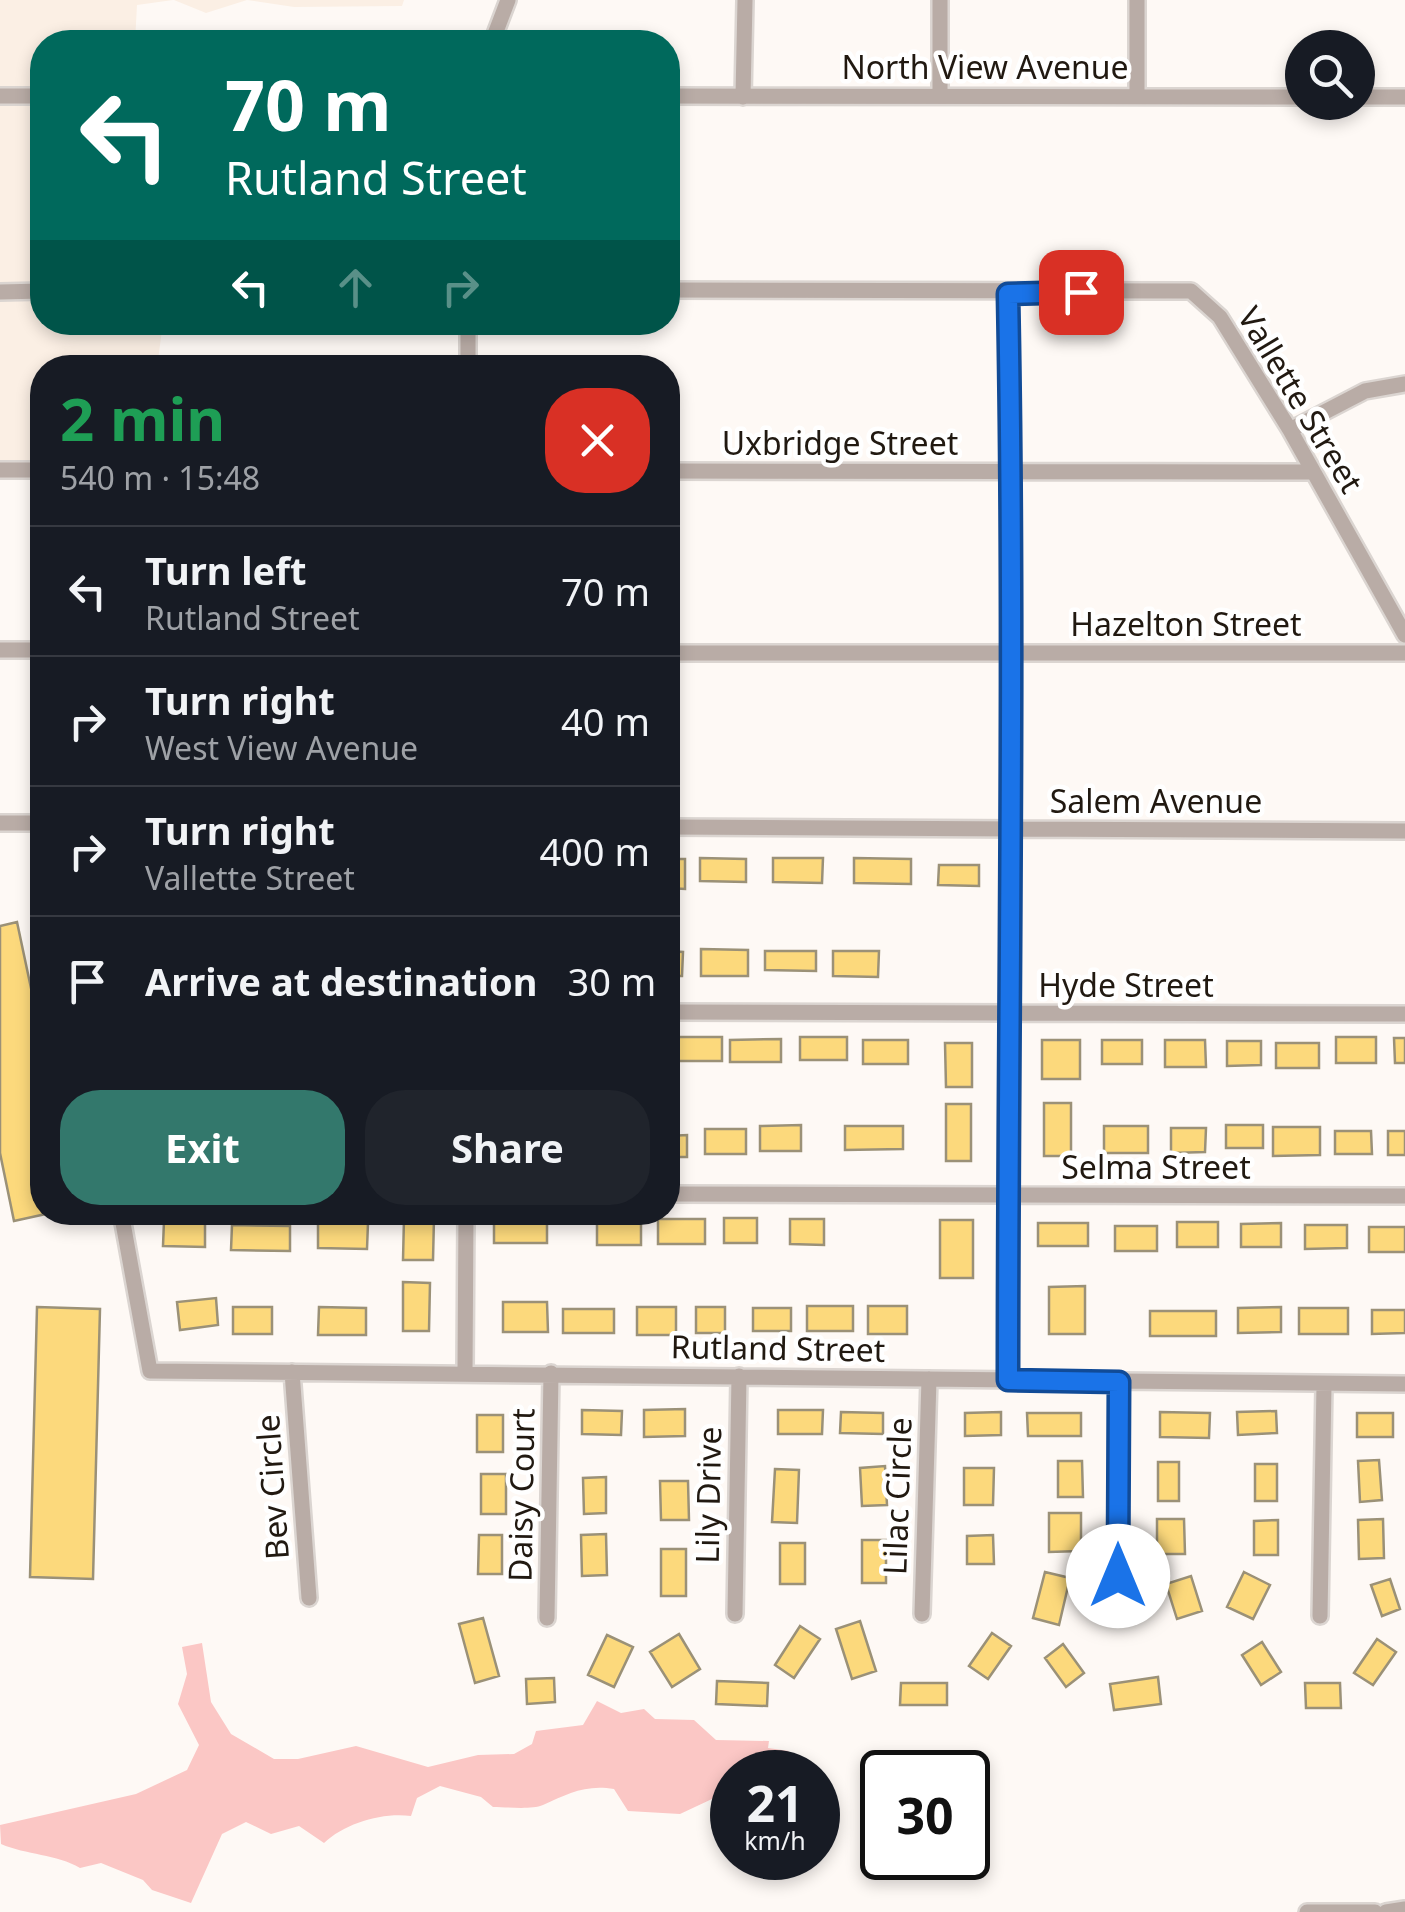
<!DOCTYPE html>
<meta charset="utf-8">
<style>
:root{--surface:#171b24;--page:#20242c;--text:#f1f3f6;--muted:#9ea1a6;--line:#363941;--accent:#33786c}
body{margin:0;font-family:"Noto Sans",sans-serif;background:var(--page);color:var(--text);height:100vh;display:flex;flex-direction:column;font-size:38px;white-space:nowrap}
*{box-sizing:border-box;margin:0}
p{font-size:32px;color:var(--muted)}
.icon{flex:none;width:55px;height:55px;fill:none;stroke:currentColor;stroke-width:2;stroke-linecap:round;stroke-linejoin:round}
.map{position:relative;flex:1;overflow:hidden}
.drawer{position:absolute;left:30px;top:355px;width:650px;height:870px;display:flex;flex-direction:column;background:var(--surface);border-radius:40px;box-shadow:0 5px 15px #0003}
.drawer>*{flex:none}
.hud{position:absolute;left:30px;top:30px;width:650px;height:305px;border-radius:40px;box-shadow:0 5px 15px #0003;background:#00695c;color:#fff;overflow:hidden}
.tools{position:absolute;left:1285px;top:30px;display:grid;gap:20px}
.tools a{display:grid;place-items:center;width:90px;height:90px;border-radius:50%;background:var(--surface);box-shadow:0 5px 15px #0003;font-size:50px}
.speed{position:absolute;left:710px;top:1750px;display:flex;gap:20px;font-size:50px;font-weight:700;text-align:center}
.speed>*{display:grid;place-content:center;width:130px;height:130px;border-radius:50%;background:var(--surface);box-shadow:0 5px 15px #0003;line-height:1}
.speed small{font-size:25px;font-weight:400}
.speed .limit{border:5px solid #111;border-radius:15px;background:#fff;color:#111}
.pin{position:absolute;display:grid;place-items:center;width:85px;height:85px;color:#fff;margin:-42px;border-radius:20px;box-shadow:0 5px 15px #0006}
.me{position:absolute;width:110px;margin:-55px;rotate:0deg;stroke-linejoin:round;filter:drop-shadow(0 0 8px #0008)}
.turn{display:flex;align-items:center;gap:35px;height:210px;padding:0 30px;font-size:45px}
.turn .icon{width:130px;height:130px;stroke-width:2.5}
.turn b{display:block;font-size:70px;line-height:85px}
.lanes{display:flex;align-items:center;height:95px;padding:0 30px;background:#0003;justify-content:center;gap:50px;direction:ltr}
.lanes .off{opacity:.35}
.round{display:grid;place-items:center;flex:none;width:105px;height:105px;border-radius:40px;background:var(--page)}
.summary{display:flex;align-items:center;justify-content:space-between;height:170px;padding:0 30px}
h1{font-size:60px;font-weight:700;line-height:75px;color:#1e9e55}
.cta{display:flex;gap:20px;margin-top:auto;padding:20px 30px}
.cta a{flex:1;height:115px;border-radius:40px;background:var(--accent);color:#fff;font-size:40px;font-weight:700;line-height:115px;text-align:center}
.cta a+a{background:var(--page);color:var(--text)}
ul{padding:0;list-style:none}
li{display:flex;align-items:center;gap:30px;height:130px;padding:0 30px;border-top:2px solid var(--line)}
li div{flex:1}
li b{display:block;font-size:38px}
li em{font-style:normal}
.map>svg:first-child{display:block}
</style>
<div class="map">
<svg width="1405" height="1912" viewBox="0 0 1405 1912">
<rect width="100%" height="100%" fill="#fef9f5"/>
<path fill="#fbefe4" d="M 0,0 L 173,0 L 137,5 L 135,42 L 42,42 L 42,322 L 163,323 L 157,367 L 42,368 L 42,468 L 0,468 Z
M 174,0 L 404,0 L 402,6 L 294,7 L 247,0 L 206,13 Z"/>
<path fill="#fbc7c5" d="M 202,1643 L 211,1702 L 231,1734 L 274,1759 L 298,1759 L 356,1746 L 428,1767 L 478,1755 L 514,1754 L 532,1744 L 536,1731 L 583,1725 L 597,1701 L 621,1713 L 644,1709 L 655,1719 L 694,1720 L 716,1740 L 769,1741 L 768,1748 L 789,1751 L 764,1772 L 732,1772 L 731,1801 L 712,1799 L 680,1814 L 628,1811 L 614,1789 C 586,1784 567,1794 543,1805 C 531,1810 507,1807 493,1807 L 481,1797 L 440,1786 L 417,1798 L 411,1816 C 383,1812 345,1823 324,1843 L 299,1826 L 271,1834 L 246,1822 L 222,1834 L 191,1903 L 152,1890 L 143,1880 L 101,1863 L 80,1868 C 57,1854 26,1855 1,1844 L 0,1825 L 136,1794 L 187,1770 L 199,1745 L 178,1704 L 187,1674 L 182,1647 Z"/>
<path fill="#fcd97c" stroke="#9b9177" stroke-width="2.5" d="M 700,858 L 746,859 L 746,882 L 700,881 Z
M 773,858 L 823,858 L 822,883 L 773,882 Z
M 854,858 L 911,859 L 911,884 L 854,883 Z
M 668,859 L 685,859 L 685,889 L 668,888 Z
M 939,865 L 979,865 L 979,886 L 938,885 Z
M 17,922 L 42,1040 L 42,1212 L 55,1212 L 14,1221 L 0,1153 L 0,926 Z
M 701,949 L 748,950 L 748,976 L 701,976 Z
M 668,951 L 683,952 L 682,976 L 668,976 Z
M 765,951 L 816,951 L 816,971 L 765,970 Z
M 833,951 L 879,951 L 878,977 L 833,976 Z
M 673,1037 L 722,1037 L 722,1061 L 673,1061 Z
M 800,1037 L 847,1037 L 847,1060 L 800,1060 Z
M 1336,1037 L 1376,1037 L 1376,1063 L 1336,1063 Z
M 1394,1038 L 1405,1038 L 1405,1063 L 1395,1063 Z
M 781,1039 L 781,1062 L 730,1062 L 730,1040 Z
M 863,1040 L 908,1040 L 908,1064 L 863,1064 Z
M 1042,1040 L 1080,1040 L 1080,1079 L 1042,1079 Z
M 1102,1040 L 1142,1040 L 1142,1064 L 1102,1064 Z
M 1165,1040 L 1205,1040 L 1206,1067 L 1165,1067 Z
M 1227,1041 L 1261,1041 L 1261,1065 L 1227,1066 Z
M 945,1043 L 972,1043 L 972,1087 L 946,1087 Z
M 1276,1043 L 1319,1043 L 1319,1068 L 1276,1068 Z
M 1044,1103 L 1071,1103 L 1071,1156 L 1044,1156 Z
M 946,1104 L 971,1104 L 971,1161 L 946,1161 Z
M 801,1125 L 801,1151 L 760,1151 L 760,1126 Z
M 1226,1125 L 1263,1125 L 1263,1148 L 1226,1148 Z
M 845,1126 L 903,1126 L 903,1149 L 845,1150 Z
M 1104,1126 L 1148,1126 L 1148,1153 L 1104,1153 Z
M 1273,1127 L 1320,1127 L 1320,1155 L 1273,1156 Z
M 1171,1128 L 1206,1128 L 1205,1152 L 1171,1153 Z
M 705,1129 L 746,1129 L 746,1154 L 705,1154 Z
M 1335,1131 L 1371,1131 L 1372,1154 L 1335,1154 Z
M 1388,1131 L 1405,1131 L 1405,1155 L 1388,1155 Z
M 687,1135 L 687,1157 L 668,1157 L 668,1136 Z
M 404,1218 L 434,1218 L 433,1260 L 403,1260 Z
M 724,1218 L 757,1218 L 757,1243 L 724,1243 Z
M 494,1219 L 547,1219 L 547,1243 L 494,1243 Z
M 658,1219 L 705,1219 L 705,1244 L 658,1244 Z
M 790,1219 L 824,1219 L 824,1245 L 790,1244 Z
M 597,1220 L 641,1220 L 641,1245 L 597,1245 Z
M 940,1220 L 973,1220 L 973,1278 L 940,1278 Z
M 164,1221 L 205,1221 L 205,1247 L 163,1246 Z
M 1177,1222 L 1218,1222 L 1218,1247 L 1177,1247 Z
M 318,1223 L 368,1223 L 367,1249 L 318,1248 Z
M 1038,1223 L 1088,1223 L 1088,1246 L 1038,1246 Z
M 1281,1223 L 1281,1247 L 1241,1247 L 1241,1224 Z
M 232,1225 L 290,1226 L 290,1251 L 231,1250 Z
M 1305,1225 L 1347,1225 L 1347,1248 L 1305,1249 Z
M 1115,1226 L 1157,1226 L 1157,1251 L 1115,1251 Z
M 1369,1227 L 1405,1227 L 1405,1252 L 1369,1252 Z
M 403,1282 L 430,1283 L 429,1331 L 403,1331 Z
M 1085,1286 L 1085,1334 L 1049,1334 L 1049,1287 Z
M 216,1298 L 218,1325 L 180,1330 L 177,1302 Z
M 503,1302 L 547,1302 L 548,1332 L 503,1332 Z
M 807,1306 L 853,1306 L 853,1331 L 807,1331 Z
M 868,1306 L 907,1306 L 907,1334 L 868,1334 Z
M 37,1307 L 100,1309 L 93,1579 L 30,1577 Z
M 233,1307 L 272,1307 L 272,1334 L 233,1334 Z
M 319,1307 L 366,1308 L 366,1335 L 318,1335 Z
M 637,1307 L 676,1307 L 676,1335 L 637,1335 Z
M 696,1307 L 725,1307 L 725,1333 L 696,1333 Z
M 1281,1307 L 1281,1332 L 1238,1333 L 1238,1308 Z
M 753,1308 L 791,1308 L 791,1331 L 753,1331 Z
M 1299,1308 L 1348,1308 L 1348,1334 L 1299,1334 Z
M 563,1309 L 614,1309 L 614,1333 L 563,1333 Z
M 1372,1310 L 1405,1310 L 1405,1333 L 1372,1334 Z
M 1150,1311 L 1216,1311 L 1216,1336 L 1150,1336 Z
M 685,1409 L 685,1436 L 644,1437 L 644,1410 Z
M 582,1410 L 622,1411 L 621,1435 L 582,1434 Z
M 778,1410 L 823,1410 L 822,1434 L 778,1434 Z
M 1276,1411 L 1277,1433 L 1238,1435 L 1237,1412 Z
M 841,1412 L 883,1413 L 883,1434 L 840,1433 Z
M 1001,1412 L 1001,1435 L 965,1436 L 965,1413 Z
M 1160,1412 L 1210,1413 L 1209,1438 L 1160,1437 Z
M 1027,1413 L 1081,1413 L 1081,1436 L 1028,1436 Z
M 1357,1413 L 1393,1413 L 1393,1437 L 1357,1437 Z
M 477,1415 L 503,1415 L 503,1452 L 477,1452 Z
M 1379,1460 L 1382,1500 L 1360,1502 L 1358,1461 Z
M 1058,1461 L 1082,1461 L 1083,1497 L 1058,1497 Z
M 1158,1462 L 1179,1462 L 1179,1501 L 1158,1501 Z
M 1255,1464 L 1277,1464 L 1277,1501 L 1255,1501 Z
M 885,1466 L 887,1505 L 862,1506 L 860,1468 Z
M 964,1468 L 994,1468 L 993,1505 L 964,1505 Z
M 775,1469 L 799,1470 L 797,1523 L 772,1522 Z
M 481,1474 L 506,1474 L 506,1514 L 481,1514 Z
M 606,1477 L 606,1513 L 584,1514 L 583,1478 Z
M 660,1481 L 688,1481 L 689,1520 L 661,1520 Z
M 1049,1513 L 1081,1513 L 1081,1551 L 1049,1552 Z
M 1157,1519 L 1184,1519 L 1185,1554 L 1157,1554 Z
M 1383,1519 L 1384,1558 L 1359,1559 L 1358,1520 Z
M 1278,1520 L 1278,1555 L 1254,1555 L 1254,1521 Z
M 606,1534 L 607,1575 L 582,1576 L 581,1535 Z
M 479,1535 L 502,1535 L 502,1574 L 478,1574 Z
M 993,1535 L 994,1564 L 967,1564 L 967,1536 Z
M 862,1540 L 886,1540 L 886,1583 L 862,1583 Z
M 780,1543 L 805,1543 L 805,1584 L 780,1584 Z
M 661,1549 L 686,1549 L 686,1596 L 661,1596 Z
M 1045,1572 L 1070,1578 L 1059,1625 L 1033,1618 Z
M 1244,1572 L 1270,1585 L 1253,1619 L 1227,1607 Z
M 1191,1576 L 1202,1611 L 1177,1619 L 1166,1584 Z
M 1390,1579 L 1400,1609 L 1382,1616 L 1371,1585 Z
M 483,1618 L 499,1676 L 475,1683 L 459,1624 Z
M 860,1621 L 876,1671 L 852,1679 L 836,1629 Z
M 800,1626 L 820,1639 L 794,1678 L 775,1665 Z
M 992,1633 L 1011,1646 L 988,1679 L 969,1666 Z
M 679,1634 L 700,1669 L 672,1687 L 650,1652 Z
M 607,1635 L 633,1647 L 614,1687 L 588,1675 Z
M 1377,1639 L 1396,1652 L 1373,1685 L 1354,1673 Z
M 1262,1642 L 1281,1672 L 1261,1685 L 1242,1655 Z
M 1063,1644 L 1084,1673 L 1066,1687 L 1045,1658 Z
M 1158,1677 L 1161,1704 L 1114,1710 L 1110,1684 Z
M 554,1678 L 555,1702 L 527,1704 L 526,1679 Z
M 717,1681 L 768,1683 L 767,1706 L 716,1704 Z
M 901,1683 L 947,1683 L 947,1705 L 900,1705 Z
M 1305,1683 L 1340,1683 L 1341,1708 L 1306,1708 Z"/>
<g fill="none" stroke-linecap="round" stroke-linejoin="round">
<g stroke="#dbd5d1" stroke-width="20">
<path id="street" d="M 940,0 L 940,95
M 492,42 L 508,0
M 1,96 L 42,96
M 668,96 L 1302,97
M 1137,96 L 1137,0
M 743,97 L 745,0
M 1358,97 L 1405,97
M 668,290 L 1191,291 L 1220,317 L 1290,430 L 1405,635
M 0,292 L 42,291
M 1008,294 C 1017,656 1007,1018 1008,1380
M 468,368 L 468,322
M 1290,430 L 1365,391 L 1405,384
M 0,470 L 42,470
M 668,471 L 1312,472
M 0,650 L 42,650
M 668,653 L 1405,653
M 0,823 L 42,823
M 668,827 L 1405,831
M 668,1012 L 1405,1014
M 668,1194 L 1405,1196
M 121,1212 L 150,1371 L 1405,1384
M 292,1372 L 309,1598
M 465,1372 L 466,1212
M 735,1614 L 739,1376
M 922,1614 L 929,1379
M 1117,1615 L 1119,1382
M 1320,1616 L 1324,1385
M 547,1618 L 551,1373
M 1307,1912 L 1375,1912
M 1386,1912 L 1405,1909"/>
</g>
<use href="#street" stroke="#b9aca6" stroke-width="15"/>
</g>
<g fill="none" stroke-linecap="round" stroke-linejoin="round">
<g stroke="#114b97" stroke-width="25">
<path id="route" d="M 1081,292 L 1008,294 C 1015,656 1008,1018 1008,1380 L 1119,1382 L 1118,1576"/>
</g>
<use href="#route" stroke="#1a73e8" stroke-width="18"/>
</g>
<g text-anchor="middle" stroke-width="9" stroke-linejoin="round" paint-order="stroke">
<g font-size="32" fill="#211911" stroke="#fff">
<text x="985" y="79">North View Avenue</text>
<text transform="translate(1300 400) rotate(59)" y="11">Vallette Street</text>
<text x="840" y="455">Uxbridge Street</text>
<text x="1186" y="636">Hazelton Street</text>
<text x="1156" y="813">Salem Avenue</text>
<text x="1126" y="997">Hyde Street</text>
<text x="1156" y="1179">Selma Street</text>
<text transform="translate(778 1349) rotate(1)" y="11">Rutland Street</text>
<text transform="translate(273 1487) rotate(-94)" y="11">Bev Circle</text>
<text transform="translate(522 1495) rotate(-89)" y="11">Daisy Court</text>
<text transform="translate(709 1495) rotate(-89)" y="11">Lily Drive</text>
<text transform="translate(898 1496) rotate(-88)" y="11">Lilac Circle</text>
</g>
</g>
</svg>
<div class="tools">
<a><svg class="icon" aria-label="search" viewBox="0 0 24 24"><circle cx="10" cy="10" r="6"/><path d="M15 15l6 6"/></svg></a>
</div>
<div class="speed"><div>21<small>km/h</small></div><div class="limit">30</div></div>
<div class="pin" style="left:1081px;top:292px;background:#d93025"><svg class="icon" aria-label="arrive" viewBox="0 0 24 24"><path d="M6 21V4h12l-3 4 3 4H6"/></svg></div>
<svg class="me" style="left:1118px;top:1576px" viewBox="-20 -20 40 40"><circle r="19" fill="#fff"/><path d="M0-13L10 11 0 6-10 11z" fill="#1a73e8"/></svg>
<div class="hud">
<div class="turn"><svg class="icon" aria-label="left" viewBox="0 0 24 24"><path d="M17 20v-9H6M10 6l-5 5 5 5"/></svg><div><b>70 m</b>Rutland Street</div></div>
<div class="lanes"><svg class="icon" aria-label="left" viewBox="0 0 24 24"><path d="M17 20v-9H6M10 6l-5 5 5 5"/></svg><svg class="icon off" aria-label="ahead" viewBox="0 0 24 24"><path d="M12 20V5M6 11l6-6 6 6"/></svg><svg class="icon off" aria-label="right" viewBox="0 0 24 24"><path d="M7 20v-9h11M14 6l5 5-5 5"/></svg></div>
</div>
<section class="drawer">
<div class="summary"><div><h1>2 min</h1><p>540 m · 15:48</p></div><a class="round" style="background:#d93025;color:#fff"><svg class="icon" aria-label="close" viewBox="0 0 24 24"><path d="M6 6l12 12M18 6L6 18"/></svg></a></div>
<ul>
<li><svg class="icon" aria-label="left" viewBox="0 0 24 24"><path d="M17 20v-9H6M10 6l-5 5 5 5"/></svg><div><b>Turn left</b><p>Rutland Street</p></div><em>70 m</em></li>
<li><svg class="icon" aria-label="right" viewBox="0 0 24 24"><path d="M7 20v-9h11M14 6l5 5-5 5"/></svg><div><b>Turn right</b><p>West View Avenue</p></div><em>40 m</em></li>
<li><svg class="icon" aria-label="right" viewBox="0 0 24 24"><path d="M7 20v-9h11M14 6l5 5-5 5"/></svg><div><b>Turn right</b><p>Vallette Street</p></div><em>400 m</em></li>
<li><svg class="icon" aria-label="arrive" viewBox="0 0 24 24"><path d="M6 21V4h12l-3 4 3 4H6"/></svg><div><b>Arrive at destination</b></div><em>30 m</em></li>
</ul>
<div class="cta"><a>Exit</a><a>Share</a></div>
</section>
</div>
